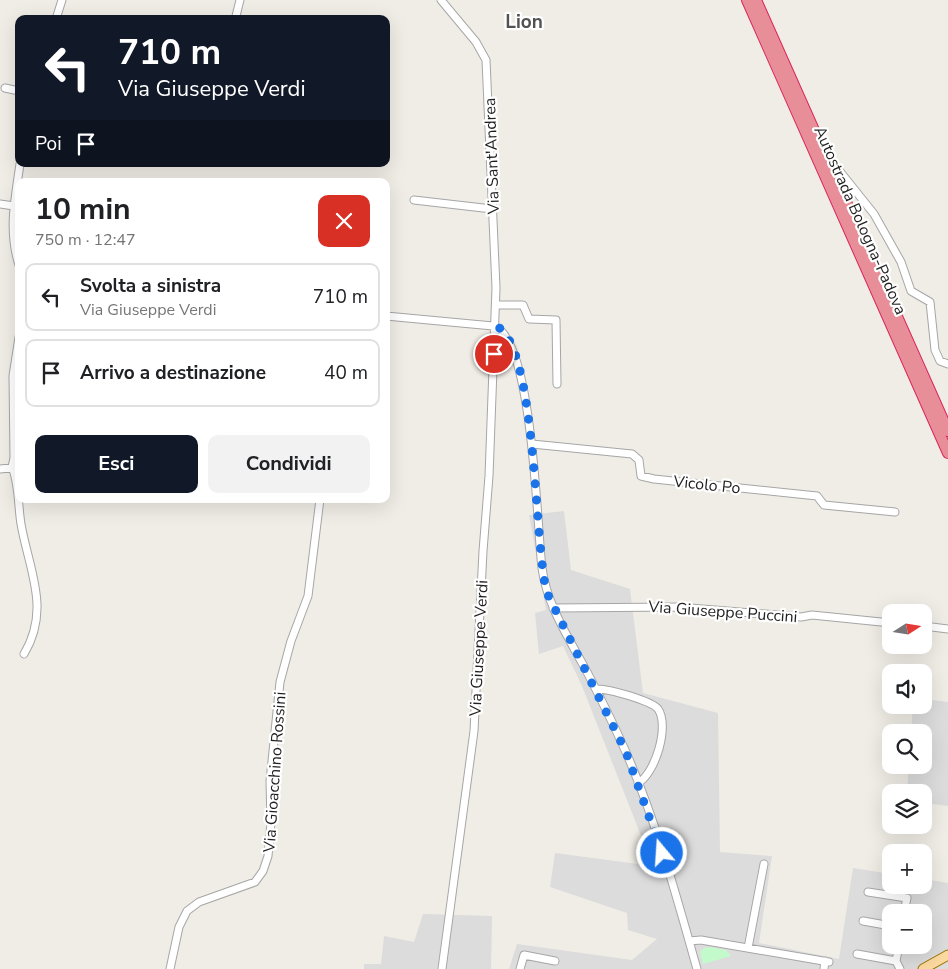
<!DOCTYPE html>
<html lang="it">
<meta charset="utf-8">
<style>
:root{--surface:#fff;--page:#f2f2f2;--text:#202124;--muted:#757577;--line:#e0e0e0;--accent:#111827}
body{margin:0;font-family:"Nunito Sans",sans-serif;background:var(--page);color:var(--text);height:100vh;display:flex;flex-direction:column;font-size:19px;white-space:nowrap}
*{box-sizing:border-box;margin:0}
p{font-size:16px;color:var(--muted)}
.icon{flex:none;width:28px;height:28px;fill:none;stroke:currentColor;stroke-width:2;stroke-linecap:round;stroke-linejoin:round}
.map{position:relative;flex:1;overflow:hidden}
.panel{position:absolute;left:15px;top:178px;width:375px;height:325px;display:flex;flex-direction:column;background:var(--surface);border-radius:10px;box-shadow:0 5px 20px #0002}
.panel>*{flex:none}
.guide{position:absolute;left:15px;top:15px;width:375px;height:152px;border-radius:10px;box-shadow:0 5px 20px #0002;background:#111827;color:#fff;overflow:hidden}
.needle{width:32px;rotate:78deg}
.controls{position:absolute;left:882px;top:604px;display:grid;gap:10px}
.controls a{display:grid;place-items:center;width:50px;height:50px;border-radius:10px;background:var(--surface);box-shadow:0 5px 20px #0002;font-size:25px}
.pin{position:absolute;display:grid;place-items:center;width:42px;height:42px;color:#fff;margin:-21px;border:2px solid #fff;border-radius:50%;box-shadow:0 1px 5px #0007}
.me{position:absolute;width:55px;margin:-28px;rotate:342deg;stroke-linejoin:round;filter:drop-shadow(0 0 4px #0008)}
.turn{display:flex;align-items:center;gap:18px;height:105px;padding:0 20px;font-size:22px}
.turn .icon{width:65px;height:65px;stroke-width:2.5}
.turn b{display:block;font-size:35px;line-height:42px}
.then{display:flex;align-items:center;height:48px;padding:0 20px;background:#0003;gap:10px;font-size:19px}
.round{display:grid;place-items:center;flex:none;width:52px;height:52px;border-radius:10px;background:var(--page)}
.overview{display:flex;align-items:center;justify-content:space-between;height:85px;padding:0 20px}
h1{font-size:30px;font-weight:700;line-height:38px}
.primary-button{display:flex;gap:10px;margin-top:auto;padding:10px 20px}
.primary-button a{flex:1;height:58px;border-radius:10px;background:var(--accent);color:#fff;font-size:20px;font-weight:700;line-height:58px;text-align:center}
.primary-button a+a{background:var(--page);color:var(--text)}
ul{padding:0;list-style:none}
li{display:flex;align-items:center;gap:15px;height:68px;margin:0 10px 8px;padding:0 10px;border:2px solid var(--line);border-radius:10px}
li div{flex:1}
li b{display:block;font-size:19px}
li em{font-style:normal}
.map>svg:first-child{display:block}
</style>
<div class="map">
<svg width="948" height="969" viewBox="0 0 948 969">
<rect width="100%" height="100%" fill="#f0ede6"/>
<path fill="#dddcdc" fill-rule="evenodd" d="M 564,511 L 571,570 L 630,589 L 643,693 L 718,713 L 720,852 L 772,856 L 759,943 L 839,959 L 853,868 L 891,874 L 891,885 L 924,885 L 924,879 L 948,883 L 948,969 L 509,969 L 517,944 L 632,960 L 657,939 L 628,930 L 627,913 L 550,887 L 555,853 L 653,866 L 582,686 L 563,646 L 539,654 L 535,613 L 546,610 L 529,515 ZM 891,912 L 924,912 L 924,945 L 891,945 Z
M 924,699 L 948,702 L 948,806 L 924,803 L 924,792 L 907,792 L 909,765 L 924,765 L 924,732 L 911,732 L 913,705 L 924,705 Z
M 423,914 L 492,916 L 491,969 L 364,969 L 364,964 L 381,964 L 384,936 L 414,942 Z"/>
<path fill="#c3facb" d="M 710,947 L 726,950 L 731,956 L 703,964 L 700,952 L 704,948 Z"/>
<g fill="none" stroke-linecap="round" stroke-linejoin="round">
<g stroke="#a6a6a6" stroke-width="9">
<path id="minor" d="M 441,0 L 476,42 L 486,60 L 496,288 L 489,476 L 483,551 L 474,731 L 442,969
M 236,16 L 240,0
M 56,19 L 62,0
M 5,88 L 19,91
M 826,154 L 874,214 L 901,262 L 911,291 L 930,302 L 935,350 L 940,361 L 948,364
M 414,200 L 492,209
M 0,204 L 14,206
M 19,265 C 8,231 15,199 20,164
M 496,305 L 523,305 L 529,319 L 556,320 L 557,384
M 386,316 L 493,326 C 533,335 537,529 542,568 C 547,606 569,638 587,672 C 600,697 613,723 625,750 C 656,820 676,895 697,969
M 19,337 L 13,376 L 14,458 L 12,467 C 19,483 18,506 21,524 C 29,570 51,609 24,654
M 532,444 L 632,454 L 639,460 L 641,476 L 654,479 L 817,496 L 824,505 L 895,512
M 0,469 L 19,467
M 553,608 L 678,607 L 801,617 L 812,615 L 891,623
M 924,626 L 948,629
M 596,689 C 607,688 652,701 658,709 C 670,726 655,774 638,783
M 868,892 L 907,898 L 904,912
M 863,921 L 891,926
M 689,941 L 701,940 L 829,962
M 899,945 L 896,961 L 900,969
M 748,948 L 764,864
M 857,954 L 896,961
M 170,969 L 179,927 L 187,911 L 199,902 L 255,882 L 263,871 L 268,856 L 271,823 L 270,781 L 280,682 L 291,641 L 308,596 L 320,499
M 520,969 L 524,955 L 555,961
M 824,969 L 825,961"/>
</g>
<g stroke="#9b7100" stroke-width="11">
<path id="major" d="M 923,969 L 948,955"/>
</g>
<g stroke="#db2559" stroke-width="12">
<path id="highway" d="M 747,0 L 948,453
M 756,0 L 948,431"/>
</g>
<use href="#minor" stroke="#fff" stroke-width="7"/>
<use href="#major" stroke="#fcd99f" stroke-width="9"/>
<use href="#highway" stroke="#e78e99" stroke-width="10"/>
</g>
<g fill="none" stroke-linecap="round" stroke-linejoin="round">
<path stroke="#1a73e8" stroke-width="9" stroke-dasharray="0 16.2" d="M 494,354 L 496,326 C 537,343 534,548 547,593 L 626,752 L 662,853"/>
</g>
<g text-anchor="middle" stroke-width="4.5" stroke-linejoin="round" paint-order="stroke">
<g font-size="16" fill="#1f1f1f" stroke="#fff">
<text transform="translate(491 156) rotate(-92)" y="6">Via Sant'Andrea</text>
<text transform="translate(861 220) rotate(66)" y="6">Autostrada Bologna-Padova</text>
<text transform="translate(707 484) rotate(6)" y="6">Vicolo Po</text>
<text transform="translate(723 611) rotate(4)" y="6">Via Giuseppe Puccini</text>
<text transform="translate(478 648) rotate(-87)" y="6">Via Giuseppe Verdi</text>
<text transform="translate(274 772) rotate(-86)" y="6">Via Gioacchino Rossini</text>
</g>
<g font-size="19" font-weight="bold" fill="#525252" stroke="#fff">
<text x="524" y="28">Lion</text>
</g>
</g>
</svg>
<div class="controls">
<a><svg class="needle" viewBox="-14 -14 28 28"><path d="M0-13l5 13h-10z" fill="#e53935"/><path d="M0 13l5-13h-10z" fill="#757577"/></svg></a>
<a><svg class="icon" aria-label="sound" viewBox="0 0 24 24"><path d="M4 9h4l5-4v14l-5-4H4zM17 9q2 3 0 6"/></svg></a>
<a><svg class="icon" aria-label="search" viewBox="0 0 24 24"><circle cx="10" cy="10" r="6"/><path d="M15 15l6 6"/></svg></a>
<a><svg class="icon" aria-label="layers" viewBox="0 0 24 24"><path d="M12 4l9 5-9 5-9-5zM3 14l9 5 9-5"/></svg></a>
<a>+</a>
<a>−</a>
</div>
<div class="pin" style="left:494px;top:354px;background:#d93025"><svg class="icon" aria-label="arrive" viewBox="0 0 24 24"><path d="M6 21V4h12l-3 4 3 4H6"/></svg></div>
<svg class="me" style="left:662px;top:853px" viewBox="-20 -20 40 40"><circle r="17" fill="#1a73e8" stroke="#fff" stroke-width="3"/><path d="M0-11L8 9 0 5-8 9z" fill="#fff"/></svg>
<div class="guide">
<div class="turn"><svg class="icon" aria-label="left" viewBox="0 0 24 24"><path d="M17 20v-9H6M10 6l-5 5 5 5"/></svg><div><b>710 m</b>Via Giuseppe Verdi</div></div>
<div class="then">Poi<svg class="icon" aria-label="arrive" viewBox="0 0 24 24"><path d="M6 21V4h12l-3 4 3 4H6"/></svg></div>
</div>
<section class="panel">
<div class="overview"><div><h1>10 min</h1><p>750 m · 12:47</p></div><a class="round" style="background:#d93025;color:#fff"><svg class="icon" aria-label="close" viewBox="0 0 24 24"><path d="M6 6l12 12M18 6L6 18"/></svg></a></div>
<ul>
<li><svg class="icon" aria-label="left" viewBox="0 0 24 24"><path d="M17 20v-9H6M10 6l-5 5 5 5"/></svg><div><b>Svolta a sinistra</b><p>Via Giuseppe Verdi</p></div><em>710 m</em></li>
<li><svg class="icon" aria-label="arrive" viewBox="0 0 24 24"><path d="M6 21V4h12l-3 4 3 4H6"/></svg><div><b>Arrivo a destinazione</b></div><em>40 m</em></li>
</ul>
<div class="primary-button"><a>Esci</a><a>Condividi</a></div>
</section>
</div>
